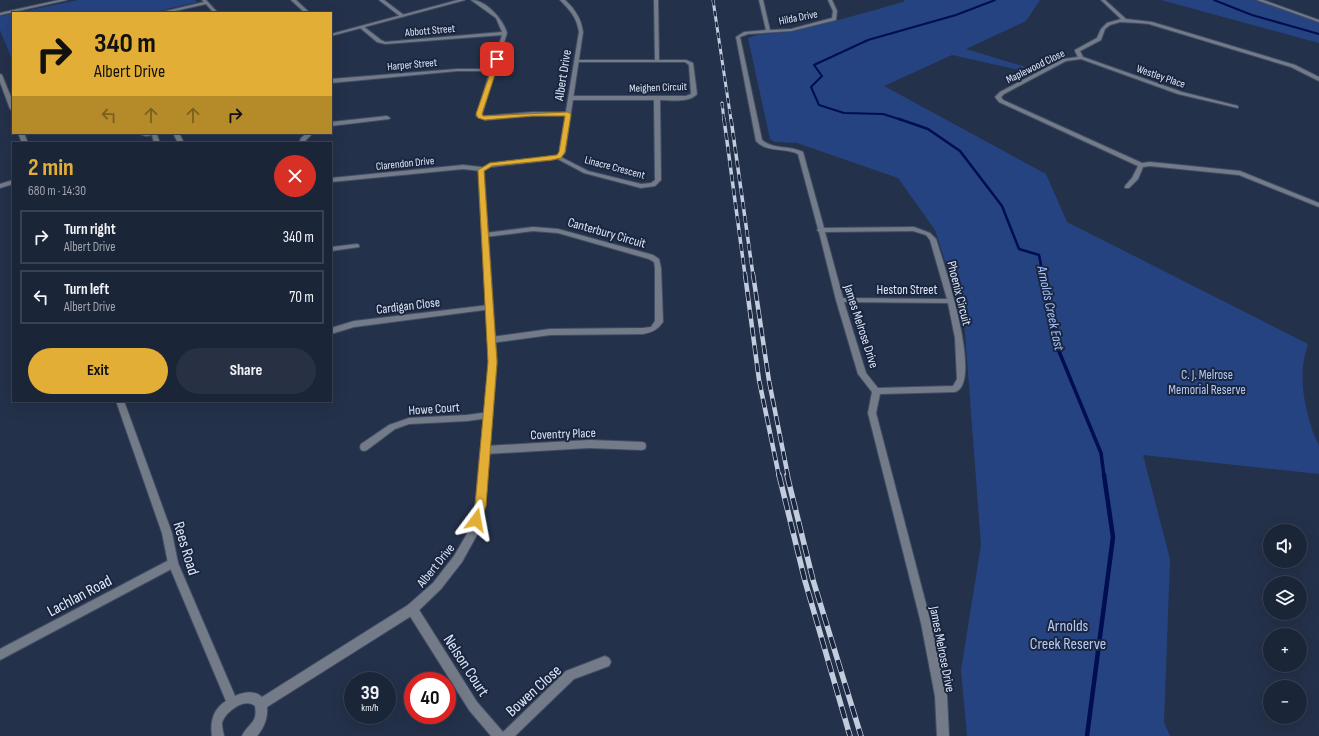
<!DOCTYPE html>
<meta charset="utf-8">
<style>
:root{--surface:#1b2538;--page:#283143;--text:#f1f3f6;--muted:#a0a5ae;--line:#394253;--accent:#e3ae35}
body{margin:0;font-family:"Sofia Sans Condensed",sans-serif;background:var(--page);color:var(--text);height:100vh;display:flex;flex-direction:column;font-size:15px;white-space:nowrap}
*{box-sizing:border-box;margin:0}
p{font-size:13px;color:var(--muted)}
.icon{flex:none;width:22px;height:22px;fill:none;stroke:currentColor;stroke-width:2;stroke-linecap:round;stroke-linejoin:round}
.map{position:relative;flex:1;overflow:hidden}
.drawer{position:absolute;left:12px;top:142px;width:320px;height:260px;display:flex;flex-direction:column;background:var(--surface);border-radius:0px;box-shadow:0 4px 16px #0002,0 0 0 1px var(--line)}
.drawer>*{flex:none}
.hud{position:absolute;left:12px;top:12px;width:320px;height:122px;border-radius:0px;box-shadow:0 4px 16px #0002,0 0 0 1px var(--line);background:#e3ae35;color:#111;overflow:hidden}
.buttons{position:absolute;left:1263px;top:524px;display:grid;gap:8px}
.buttons a{display:grid;place-items:center;width:44px;height:44px;border-radius:50%;background:var(--surface);box-shadow:0 4px 16px #0002,0 0 0 1px var(--line);font-size:20px}
.speed{position:absolute;left:344px;top:672px;display:flex;gap:8px;font-size:20px;font-weight:700;text-align:center}
.speed>*{display:grid;place-content:center;width:52px;height:52px;border-radius:50%;background:var(--surface);box-shadow:0 4px 16px #0002,0 0 0 1px var(--line);line-height:1}
.speed small{font-size:10px;font-weight:400}
.speed .limit{border:6px solid #d22;background:#fff;color:#111}
.pin{position:absolute;display:grid;place-items:center;width:34px;height:34px;color:#fff;margin:-17px;border-radius:8px;box-shadow:0 2px 6px #0006}
.me{position:absolute;width:44px;margin:-22px;rotate:13deg;stroke-linejoin:round;filter:drop-shadow(0 0 3px #0008)}
.turn{display:flex;align-items:center;gap:14px;height:84px;padding:0 16px;font-size:18px}
.turn .icon{width:52px;height:52px;stroke-width:2.5}
.turn b{display:block;font-size:28px;line-height:34px}
.lanes{display:flex;align-items:center;height:38px;padding:0 16px;background:#0003;justify-content:center;gap:20px;direction:ltr}
.lanes .off{opacity:.35}
.round{display:grid;place-items:center;flex:none;width:42px;height:42px;border-radius:21px;background:var(--page)}
.headline{display:flex;align-items:center;justify-content:space-between;height:68px;padding:0 16px}
h1{font-size:24px;font-weight:700;line-height:30px;color:var(--accent)}
.primary-button{display:flex;gap:8px;margin-top:auto;padding:8px 16px}
.primary-button a{flex:1;height:46px;border-radius:24px;background:var(--accent);color:#111;font-size:16px;font-weight:700;line-height:46px;text-align:center}
.primary-button a+a{background:var(--page);color:var(--text)}
ul{padding:0;list-style:none}
li{display:flex;align-items:center;gap:12px;height:54px;margin:0 8px 6px;padding:0 8px;border:2px solid var(--line);border-radius:0px}
li div{flex:1}
li b{display:block;font-size:15px}
li em{font-style:normal}
.map>svg:first-child{display:block}
</style>
<div class="map">
<svg width="1319" height="736" viewBox="0 0 1319 736">
<rect width="100%" height="100%" fill="#24314a"/>
<path fill="#264381" d="M 78,0 L 195,0 L 197,2 L 151,13 L 16,13 Z
M 905,0 L 1040,0 L 1026,21 L 966,49 L 1029,68 L 1023,71 L 952,55 L 884,86 L 1046,174 L 1067,222 L 1308,344 C 1298,372 1303,401 1312,429 C 1313,435 1318,441 1319,446 C 1319,455 1319,466 1319,474 L 1143,455 L 1170,559 L 1164,722 L 1170,736 L 967,736 L 961,670 L 981,545 L 964,319 L 935,230 L 898,178 L 797,143 L 775,142 L 770,139 L 748,38 C 758,33 781,34 794,31 C 830,23 867,12 903,2 Z
M 1161,0 L 1255,0 L 1319,22 L 1319,43 Z
M 13,14 L 13,62 L 0,30 L 0,16 Z"/>
<g fill="none" stroke-linecap="round" stroke-linejoin="round">
<path stroke="#000d51" stroke-width="2" d="M 1214,0 L 1252,15 L 1319,34
M 902,120 L 883,114 L 844,113 L 819,105 L 811,87 L 822,76 L 814,65 L 868,40 L 956,15 L 995,0"/>
<path stroke="#000d51" stroke-width="2.5" d="M 899,119 L 928,129 L 960,151 L 1002,206 L 1019,249 L 1039,255 L 1043,275"/>
<path stroke="#000d51" stroke-width="3.5" d="M 1043,274 L 1056,344 L 1101,453 L 1104,476"/>
<path stroke="#000d51" stroke-width="4.5" d="M 1087,736 L 1113,537 L 1104,475"/>
<g stroke="#424e66" stroke-width="2">
<path id="minor" d="M 59,0 L 67,0 L 0,15 L 0,13 Z
M 202,0 L 206,0 L 218,13 L 214,13 L 206,4 L 166,13 L 158,13 L 204,2 Z
M 291,0 L 296,0 L 310,13 L 305,13 Z
M 379,0 L 384,0 L 405,16 L 401,17 Z
M 471,0 C 486,0 503,19 507,33 L 482,115 L 485,116 L 532,112 L 568,112 L 570,113 L 570,115 L 532,116 L 485,120 L 476,116 L 490,71 L 457,71 L 331,83 L 331,79 L 457,69 L 491,69 L 502,35 L 385,44 L 377,42 L 359,27 L 363,26 L 381,40 L 385,42 L 502,32 L 496,18 Z
M 654,0 L 658,0 L 659,60 L 686,60 L 693,63 L 697,94 C 689,103 671,100 660,100 L 661,180 L 655,186 L 641,188 L 584,173 L 554,157 L 559,156 L 588,171 L 641,184 L 651,183 L 655,180 L 654,100 L 571,100 L 568,98 L 571,96 L 686,96 L 691,94 L 689,65 L 685,62 L 576,62 L 574,61 L 576,60 L 655,60 Z
M 759,0 L 763,0 L 770,30 L 791,29 L 832,18 L 833,11 L 828,0 L 832,0 L 837,11 L 836,20 L 791,31 L 748,34 L 740,37 L 762,140 C 773,150 790,145 803,152 L 824,228 L 914,227 L 930,233 L 936,239 C 943,261 984,383 955,392 L 880,394 L 876,413 L 931,623 L 947,696 L 949,736 L 937,736 L 935,696 L 921,623 L 868,413 L 872,392 L 858,374 L 836,300 L 819,232 L 817,230 L 818,229 L 798,154 C 785,147 767,153 756,141 L 736,37 L 744,32 L 766,30 ZM 913,231 L 926,235 L 930,240 L 947,299 L 843,298 L 825,232 ZM 844,302 L 948,303 L 955,338 L 957,379 L 953,386 L 878,388 L 866,373 Z
M 1101,0 L 1105,0 L 1126,19 L 1152,22 L 1295,65 L 1319,77 L 1319,81 L 1291,67 L 1149,24 L 1139,23 L 1120,22 L 1110,25 L 1105,29 L 1101,40 L 1080,51 L 1083,57 L 1182,92 L 1238,106 L 1238,108 L 1178,94 L 1081,59 L 1066,61 L 1004,94 L 1001,97 L 1003,100 L 1142,163 L 1150,162 L 1240,171 L 1319,203 L 1319,207 L 1239,175 L 1150,166 L 1143,167 L 1138,179 L 1129,188 L 1125,188 L 1125,186 L 1132,178 L 1138,166 L 999,102 L 995,97 L 1000,92 L 1063,59 L 1078,57 L 1075,51 L 1075,50 L 1097,38 L 1101,29 L 1107,23 L 1121,19 Z
M 1257,0 L 1263,0 L 1319,20 L 1319,22 Z
M 387,116 L 390,118 L 389,119 L 331,126 L 331,122 Z
M 137,133 L 160,133 L 157,135 L 160,143 L 154,143 L 152,135 L 146,136 Z
M 173,133 L 179,133 L 184,143 L 178,143 Z
M 307,133 L 313,133 L 306,140 L 305,143 L 299,143 L 301,138 Z
M 463,165 L 481,167 L 484,169 L 481,171 L 463,169 L 331,182 L 331,178 Z
M 533,227 L 558,229 L 653,255 L 659,259 L 661,268 L 663,322 C 657,330 653,332 643,334 L 550,335 L 491,343 L 488,342 L 487,340 L 491,337 L 550,329 L 643,328 L 651,327 L 655,321 L 655,268 L 654,262 L 649,259 L 558,233 L 533,231 L 485,237 L 482,235 L 485,233 Z
M 357,244 L 359,245 L 359,247 L 331,251 L 331,247 Z
M 489,305 L 493,307 L 492,309 L 354,327 L 331,334 L 331,328 L 354,321 Z
M 489,412 L 492,413 L 493,415 L 492,417 L 489,418 L 467,421 L 409,424 L 395,429 L 367,450 L 364,451 L 361,450 L 360,447 L 361,444 L 389,425 L 409,418 L 467,415 Z
M 589,440 L 642,442 L 645,443 L 646,446 L 645,449 L 642,450 L 589,448 L 486,454 L 483,453 L 482,450 L 483,447 L 486,446 Z
M 173,558 L 177,560 L 178,563 L 177,566 L 0,660 L 0,649 Z
M 412,604 L 416,605 L 477,702 L 503,732 L 566,671 L 605,656 L 609,658 L 611,662 L 609,666 L 574,679 L 515,736 L 491,736 L 469,710 L 408,613 L 407,609 L 408,605 Z"/>
</g>
<g stroke="#424e66" stroke-width="2">
<path id="tertiary" d="M 458,0 L 465,0 L 331,36 L 331,34 Z
M 560,0 L 565,0 C 575,9 581,18 583,32 L 565,153 L 561,157 L 552,160 L 491,167 L 484,171 L 497,362 L 485,506 L 478,533 L 462,562 L 441,589 L 416,613 L 267,707 C 268,718 264,728 257,736 L 242,736 C 248,723 258,724 255,706 C 245,697 225,712 222,723 C 222,727 223,732 224,736 L 212,736 C 210,722 213,709 226,701 L 168,563 L 162,533 L 116,401 L 124,401 L 172,533 L 178,563 L 235,696 C 244,692 254,690 262,697 L 408,605 L 433,583 L 454,556 L 468,532 L 475,506 L 489,362 L 478,170 L 490,163 L 552,156 L 557,155 L 559,153 L 579,32 C 577,18 570,10 560,0 Z
M 0,74 L 2,75 L 13,102 L 13,111 L 10,109 L 0,82 Z
M 18,133 L 24,133 L 28,143 L 22,143 Z
M 13,180 L 13,184 L 0,188 L 0,184 Z"/>
</g>
<use href="#minor" fill="#747b88" fill-rule="evenodd"/>
<use href="#tertiary" fill="#747b88" fill-rule="evenodd"/>
<g stroke="#c2ccdd" stroke-width="3">
<path id="rail-far3" d="M 713,0 L 731,120
M 722,103 L 724,120"/>
</g>
<g stroke="#c2ccdd" stroke-width="3.5">
<path id="rail-far2" d="M 724,119 L 745,275
M 731,119 L 753,275"/>
</g>
<g stroke="#c2ccdd" stroke-width="4.5">
<path id="rail-far1" d="M 745,274 L 759,380 L 779,476
M 753,274 L 769,381 L 788,476"/>
</g>
<g stroke="#c2ccdd" stroke-width="5.5">
<path id="rail" d="M 779,475 L 805,581 L 850,736
M 787,475 L 813,580 L 861,736"/>
</g>
<use href="#rail-far3" stroke="#1a263f" stroke-width="2" stroke-dasharray="5.5" stroke-linecap="butt"/>
<use href="#rail-far2" stroke="#1a263f" stroke-width="2.5" stroke-dasharray="7" stroke-linecap="butt"/>
<use href="#rail-far1" stroke="#1a263f" stroke-width="3" stroke-dasharray="9" stroke-linecap="butt"/>
<use href="#rail" stroke="#1a263f" stroke-width="4" stroke-dasharray="12" stroke-linecap="butt"/>
</g>
<path fill="#e3ae35" stroke="#947122" d="M 497,58 L 500,59 L 482,114 L 483,116 L 568,112 L 571,114 L 565,152 L 561,158 L 552,160 L 492,166 L 484,171 L 497,362 L 486,506 L 480,523 L 476,524 L 473,523 L 471,520 L 475,506 L 488,362 L 478,170 L 490,163 L 557,155 L 559,152 L 565,116 L 532,116 L 485,120 L 478,118 L 476,114 L 495,59 Z"/>
<g text-anchor="middle" stroke-width="4" stroke-linejoin="round" paint-order="stroke">
<g font-size="11" fill="#dee7f7" stroke="#1a263f">
<text transform="translate(798 17) rotate(-11)" y="4">Hilda Drive</text>
<text transform="translate(430 30) rotate(-5)" y="4">Abbott Street</text>
<text transform="translate(412 64) rotate(-5)" y="4">Harper Street</text>
<text transform="translate(1035 66) rotate(-26)" y="4">Maplewood Close</text>
<text transform="translate(1161 76) rotate(19)" y="4">Westley Place</text>
<text transform="translate(658 87) rotate(-2)" y="4">Meighen Circuit</text>
<text transform="translate(405 163) rotate(-6)" y="4">Clarendon Drive</text>
<text transform="translate(615 167) rotate(15)" y="4">Linacre Crescent</text>
</g>
<g font-size="13" fill="#dee7f7" stroke="#1a263f">
<text transform="translate(562 75) rotate(-81)" y="5">Albert Drive</text>
<text transform="translate(607 232) rotate(16)" y="5">Canterbury Circuit</text>
<text x="907" y="294">Heston Street</text>
<text transform="translate(960 293) rotate(76)" y="5">Phoenix Circuit</text>
<text transform="translate(408 305) rotate(-7)" y="5">Cardigan Close</text>
<text transform="translate(862 326) rotate(72)" y="5">James Melrose Drive</text>
<text transform="translate(434 408) rotate(-4)" y="5">Howe Court</text>
<text transform="translate(563 433) rotate(-2)" y="5">Coventry Place</text>
<text transform="translate(435 565) rotate(-51)" y="5">Albert Drive</text>
<text transform="translate(943 649) rotate(79)" y="5">James Melrose Drive</text>
</g>
<g font-size="13" fill="#b6cbf3" stroke="#1a263f">
<text x="1207" y="379">C. J. Melrose<tspan x="1207" dy="15">Memorial Reserve</tspan></text>
</g>
<g font-size="14" font-style="italic" fill="#a4c2fe" stroke="#1a263f">
<text transform="translate(1051 308) rotate(78)" y="5">Arnolds Creek East</text>
</g>
<g font-size="16" fill="#dee7f7" stroke="#1a263f">
<text transform="translate(187 548) rotate(73)" y="6">Rees Road</text>
<text transform="translate(79 595) rotate(-28)" y="6">Lachlan Road</text>
<text transform="translate(467 665) rotate(57)" y="6">Nelson Court</text>
<text transform="translate(533 690) rotate(-42)" y="6">Bowen Close</text>
</g>
<g font-size="16" fill="#b6cbf3" stroke="#1a263f">
<text x="1068" y="631">Arnolds<tspan x="1068" dy="18">Creek Reserve</tspan></text>
</g>
</g>
</svg>
<div class="buttons">
<a><svg class="icon" aria-label="sound" viewBox="0 0 24 24"><path d="M4 9h4l5-4v14l-5-4H4zM17 9q2 3 0 6"/></svg></a>
<a><svg class="icon" aria-label="layers" viewBox="0 0 24 24"><path d="M12 4l9 5-9 5-9-5zM3 14l9 5 9-5"/></svg></a>
<a>+</a>
<a>−</a>
</div>
<div class="speed"><div>39<small>km/h</small></div><div class="limit">40</div></div>
<div class="pin" style="left:497px;top:59px;background:#d93025"><svg class="icon" aria-label="arrive" viewBox="0 0 24 24"><path d="M6 21V4h12l-3 4 3 4H6"/></svg></div>
<svg class="me" style="left:476px;top:520px" viewBox="-20 -20 40 40"><path d="M0-17L14 15 0 8-14 15z" fill="#e3ae35" stroke="#fff" stroke-width="4"/></svg>
<div class="hud">
<div class="turn"><svg class="icon" aria-label="right" viewBox="0 0 24 24"><path d="M7 20v-9h11M14 6l5 5-5 5"/></svg><div><b>340 m</b>Albert Drive</div></div>
<div class="lanes"><svg class="icon off" aria-label="left" viewBox="0 0 24 24"><path d="M17 20v-9H6M10 6l-5 5 5 5"/></svg><svg class="icon off" aria-label="ahead" viewBox="0 0 24 24"><path d="M12 20V5M6 11l6-6 6 6"/></svg><svg class="icon off" aria-label="ahead" viewBox="0 0 24 24"><path d="M12 20V5M6 11l6-6 6 6"/></svg><svg class="icon" aria-label="right" viewBox="0 0 24 24"><path d="M7 20v-9h11M14 6l5 5-5 5"/></svg></div>
</div>
<section class="drawer">
<div class="headline"><div><h1>2 min</h1><p>680 m · 14:30</p></div><a class="round" style="background:#d93025;color:#fff"><svg class="icon" aria-label="close" viewBox="0 0 24 24"><path d="M6 6l12 12M18 6L6 18"/></svg></a></div>
<ul>
<li><svg class="icon" aria-label="right" viewBox="0 0 24 24"><path d="M7 20v-9h11M14 6l5 5-5 5"/></svg><div><b>Turn right</b><p>Albert Drive</p></div><em>340 m</em></li>
<li><svg class="icon" aria-label="left" viewBox="0 0 24 24"><path d="M17 20v-9H6M10 6l-5 5 5 5"/></svg><div><b>Turn left</b><p>Albert Drive</p></div><em>70 m</em></li>
</ul>
<div class="primary-button"><a>Exit</a><a>Share</a></div>
</section>
</div>
